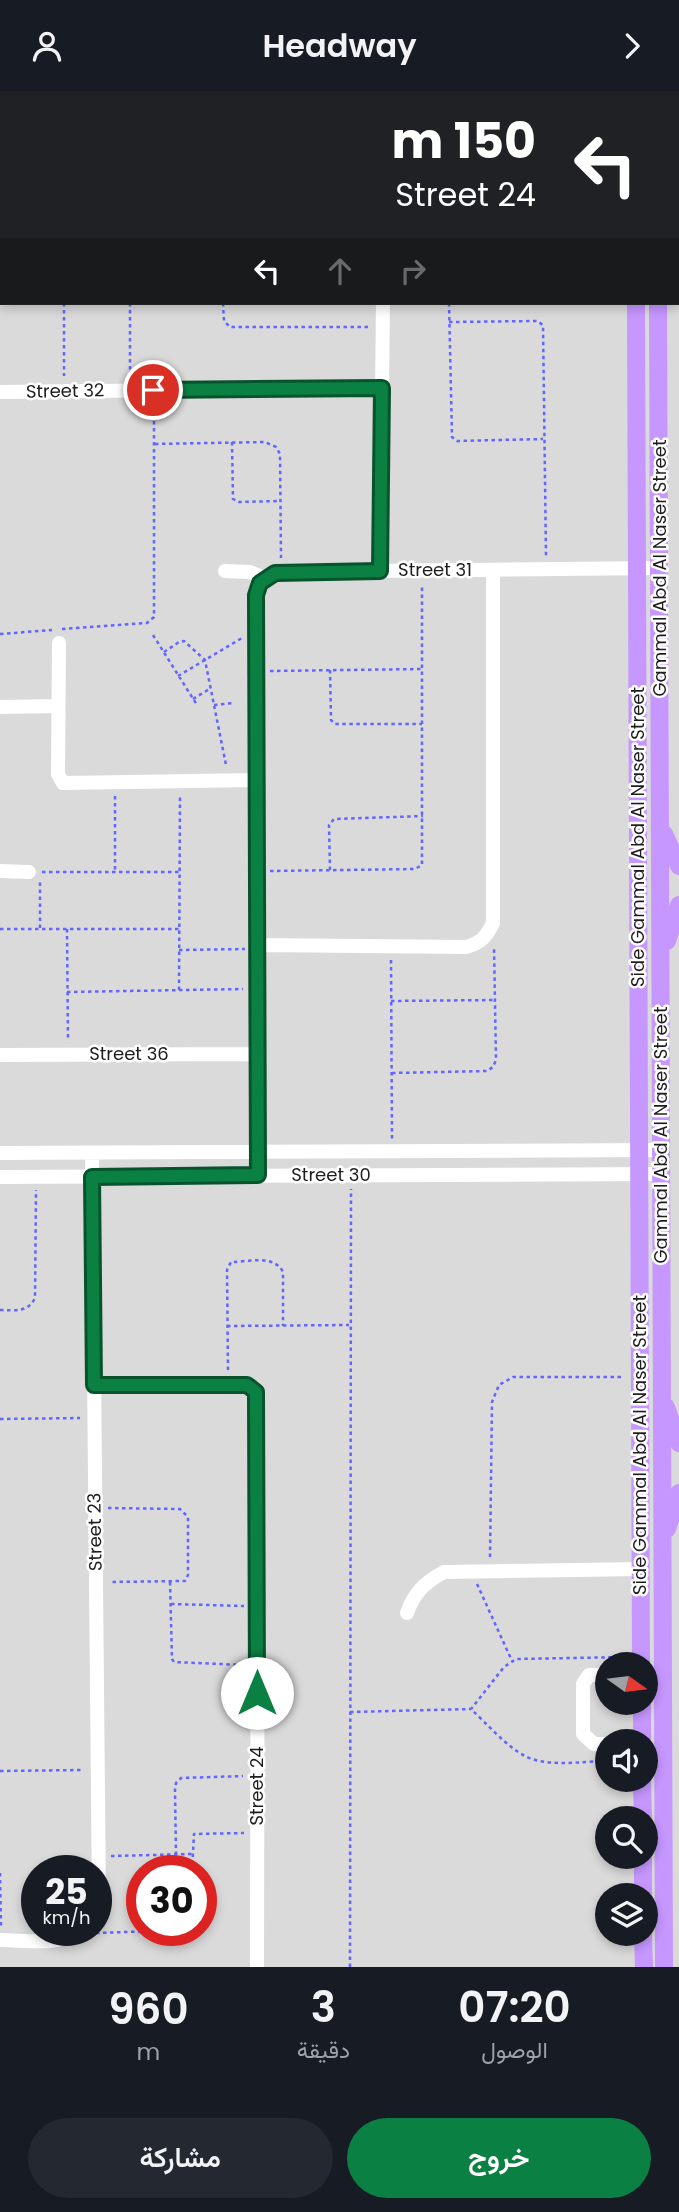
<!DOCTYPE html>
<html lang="ar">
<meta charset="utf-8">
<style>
:root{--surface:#171b24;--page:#242831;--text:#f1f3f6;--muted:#9ea1a6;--accent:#0b8043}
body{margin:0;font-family:Poppins,Vazirmatn,sans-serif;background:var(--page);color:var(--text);direction:rtl;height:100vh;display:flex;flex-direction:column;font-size:26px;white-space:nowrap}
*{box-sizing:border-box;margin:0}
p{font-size:23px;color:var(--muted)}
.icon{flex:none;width:38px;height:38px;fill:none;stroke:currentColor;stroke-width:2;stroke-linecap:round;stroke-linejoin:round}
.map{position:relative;height:1876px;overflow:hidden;direction:ltr}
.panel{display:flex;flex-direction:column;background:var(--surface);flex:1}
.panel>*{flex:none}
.guide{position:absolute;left:0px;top:0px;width:679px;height:214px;box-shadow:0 4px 10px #0003;direction:rtl;background:#202124;color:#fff;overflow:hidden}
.needle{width:46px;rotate:104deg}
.tools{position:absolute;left:595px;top:1561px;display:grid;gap:14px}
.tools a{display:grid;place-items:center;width:63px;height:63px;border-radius:50%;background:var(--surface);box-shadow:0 4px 10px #0003;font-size:35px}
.speed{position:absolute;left:21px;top:1764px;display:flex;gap:14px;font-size:35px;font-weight:700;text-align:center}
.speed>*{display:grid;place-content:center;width:91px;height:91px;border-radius:50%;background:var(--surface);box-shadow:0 4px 10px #0003;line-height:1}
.speed small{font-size:18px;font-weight:400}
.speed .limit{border:10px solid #d22;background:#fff;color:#111}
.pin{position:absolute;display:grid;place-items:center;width:60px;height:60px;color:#fff;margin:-30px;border:4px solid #fff;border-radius:50%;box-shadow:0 2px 7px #0007}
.me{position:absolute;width:77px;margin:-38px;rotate:0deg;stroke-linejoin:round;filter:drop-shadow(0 0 5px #0008)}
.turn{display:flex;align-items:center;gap:24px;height:147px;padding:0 28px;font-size:32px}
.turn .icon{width:91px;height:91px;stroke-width:2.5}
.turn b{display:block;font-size:49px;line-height:60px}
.lanes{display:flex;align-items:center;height:66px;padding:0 28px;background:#0003;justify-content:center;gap:35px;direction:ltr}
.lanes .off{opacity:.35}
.eta{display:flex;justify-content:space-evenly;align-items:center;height:119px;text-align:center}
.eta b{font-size:42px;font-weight:600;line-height:49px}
.primary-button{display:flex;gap:14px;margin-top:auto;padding:14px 28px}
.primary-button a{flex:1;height:80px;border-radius:42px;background:var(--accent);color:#fff;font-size:28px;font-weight:600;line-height:80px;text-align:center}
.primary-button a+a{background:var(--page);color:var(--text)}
header{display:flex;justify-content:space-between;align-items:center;height:91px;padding:0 28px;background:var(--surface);font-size:32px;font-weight:600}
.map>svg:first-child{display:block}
</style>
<header><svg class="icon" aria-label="forward" viewBox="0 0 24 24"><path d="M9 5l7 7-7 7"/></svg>Headway<svg class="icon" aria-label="person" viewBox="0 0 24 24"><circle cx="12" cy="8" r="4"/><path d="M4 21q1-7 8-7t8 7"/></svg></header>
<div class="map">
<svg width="679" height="1876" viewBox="0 0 679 1876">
<rect width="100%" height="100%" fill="#e9e2ef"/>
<path fill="#dadadb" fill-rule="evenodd" d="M 0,0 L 679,0 L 679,1876 L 0,1876 ZM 2,2 L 677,2 L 677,212 L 2,212 ZM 607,1573 L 646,1573 L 646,1612 L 607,1612 ZM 607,1650 L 646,1650 L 646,1689 L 607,1689 ZM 607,1727 L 646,1727 L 646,1766 L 607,1766 ZM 37,1780 L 96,1780 L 96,1839 L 37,1839 ZM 142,1780 L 201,1780 L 201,1839 L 142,1839 ZM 607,1804 L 646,1804 L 646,1843 L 607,1843 Z"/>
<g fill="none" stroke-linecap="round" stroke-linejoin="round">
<path stroke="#6365ff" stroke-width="2.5" stroke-dasharray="3.5 3.5" stroke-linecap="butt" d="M 221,0 L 221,2
M 453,0 L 453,2
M 677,52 L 679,52
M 677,116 L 679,116
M 0,183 L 2,183
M 64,212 L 64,285
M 130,212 L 130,285
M 223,212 L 224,230 L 230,236 L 368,236
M 449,212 L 452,346 L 457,350 L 543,348
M 449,231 L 537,230 L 543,234 L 546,465
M 232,351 L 233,408 L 239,411 L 280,410
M 155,353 L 265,351 L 276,356 L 280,363 L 281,467
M 62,538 L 147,532 L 154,526 L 154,313
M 0,543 L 52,539
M 153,544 L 197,614
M 164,561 L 179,551 L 184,550 L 205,569 L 226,674
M 330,579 L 331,629 L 335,633 L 422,633
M 270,580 L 421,578
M 178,585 L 242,547
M 193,608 L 211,597
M 214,614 L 233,612
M 115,705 L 115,781
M 330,779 L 329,734 L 334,728 L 423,725
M 270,780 L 415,778 L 422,774 L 422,494
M 42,781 L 179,781
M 40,837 L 40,788
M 0,838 L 179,838
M 67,838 L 68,950
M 179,859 L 245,858
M 391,869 L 392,1048
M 179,899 L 180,704
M 67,901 L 243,898
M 391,910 L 495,909
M 392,982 L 487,980 L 493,976 L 496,969 L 494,855
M 0,1219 C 14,1219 28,1222 35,1207 L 36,1099
M 227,1235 L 349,1234
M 228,1279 L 227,1179 L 231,1171 C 248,1171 274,1163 283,1181 L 283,1235
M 0,1328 L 80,1327
M 108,1417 L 180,1418 L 188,1426 L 188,1484 L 185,1490 L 109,1491
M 490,1466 L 492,1311 L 499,1294 L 513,1286 L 624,1286
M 170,1491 L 172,1568 L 174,1571 L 244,1574
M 477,1493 L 512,1570
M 171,1513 L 244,1515
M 350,1621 L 471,1618
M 607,1670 C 582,1670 549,1677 525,1665 C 507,1656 486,1632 471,1618 L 504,1576 L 516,1568 L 628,1566
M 0,1680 L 83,1679
M 176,1764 L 175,1699 L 176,1692 L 181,1687 L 243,1685
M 111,1765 L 192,1763
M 192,1780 L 194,1743 L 244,1742
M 0,1782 L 1,1835
M 96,1842 L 187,1839
M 350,1876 L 351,1098"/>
<path stroke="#fff" stroke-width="14" d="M 0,71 L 2,71
M 0,95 L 2,95
M 0,301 L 382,297
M 225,480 L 250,481 L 264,487
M 380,480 L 383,212
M 59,552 L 58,683 L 63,692 L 256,689
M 0,616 L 58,615
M 0,780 L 29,781
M 257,854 L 466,856 C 481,852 487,845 493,832 L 493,479
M 0,964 L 258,963
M 0,1062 L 661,1059
M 92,1062 L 99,1812 L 96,1820
M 258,1085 L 256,504 C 258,490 267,482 281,481 L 661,477
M 0,1086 L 661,1083
M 94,1294 L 247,1294 L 254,1297 L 258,1304 L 257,1876
M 407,1522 C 414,1502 425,1491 444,1481 L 641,1478
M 607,1584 L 589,1584 L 583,1593 L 583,1643 L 594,1653 L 607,1653
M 0,1849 C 25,1849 61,1856 83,1839"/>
<path stroke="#c697ff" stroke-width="18" d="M 636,2 L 636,0
M 657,2 L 657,0
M 636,212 L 641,1573
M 658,212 C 664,766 661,1321 664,1876
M 664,743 L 679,775
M 667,850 L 679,814
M 666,1316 L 679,1352
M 667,1438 L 679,1402
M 642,1612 L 642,1650
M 642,1689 L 643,1727
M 643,1766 L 643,1804
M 643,1843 L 644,1876"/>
</g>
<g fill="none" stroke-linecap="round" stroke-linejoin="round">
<g stroke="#07532c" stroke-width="18">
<path id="route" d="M 153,299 L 382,297 L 380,480 L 275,482 L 260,492 L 256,504 L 258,1084 L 92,1086 L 94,1294 L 247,1294 L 256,1301 L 257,1602"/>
</g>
<use href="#route" stroke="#0b8043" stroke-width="12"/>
</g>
<g text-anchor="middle" stroke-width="5" stroke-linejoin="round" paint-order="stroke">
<g font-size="18" fill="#1d1d1d" stroke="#fff">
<text transform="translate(65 300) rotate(-1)" y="6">Street 32</text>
<text transform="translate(660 477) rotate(-90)" y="6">Gammal Abd Al Naser Street</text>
<text x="435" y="485">Street 31</text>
<text transform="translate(638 746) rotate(-90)" y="6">Side Gammal Abd Al Naser Street</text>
<text x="129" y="969">Street 36</text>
<text transform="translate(661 1044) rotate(-90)" y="6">Gammal Abd Al Naser Street</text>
<text x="331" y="1090">Street 30</text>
<text transform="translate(640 1354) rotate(-90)" y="6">Side Gammal Abd Al Naser Street</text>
<text transform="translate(95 1441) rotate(-91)" y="6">Street 23</text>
<text transform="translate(257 1695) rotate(-90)" y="6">Street 24</text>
</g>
</g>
</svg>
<div class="tools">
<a><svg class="needle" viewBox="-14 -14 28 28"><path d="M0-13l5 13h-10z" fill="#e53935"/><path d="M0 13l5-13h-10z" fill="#9ea1a6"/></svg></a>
<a><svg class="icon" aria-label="sound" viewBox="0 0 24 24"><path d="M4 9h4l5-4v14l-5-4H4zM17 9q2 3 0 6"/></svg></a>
<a><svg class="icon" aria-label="search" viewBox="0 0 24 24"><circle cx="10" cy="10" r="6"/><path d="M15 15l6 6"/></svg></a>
<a><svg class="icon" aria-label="layers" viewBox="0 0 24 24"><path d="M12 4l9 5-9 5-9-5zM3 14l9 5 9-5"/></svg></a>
</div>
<div class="speed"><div>25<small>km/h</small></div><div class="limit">30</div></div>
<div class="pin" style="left:153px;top:299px;background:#d93025"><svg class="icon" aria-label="arrive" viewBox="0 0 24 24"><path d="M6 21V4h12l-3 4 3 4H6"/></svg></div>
<svg class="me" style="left:257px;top:1602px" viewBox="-20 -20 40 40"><circle r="19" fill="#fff"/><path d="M0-13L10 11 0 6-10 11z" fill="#0b8043"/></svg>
<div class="guide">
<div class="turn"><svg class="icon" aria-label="left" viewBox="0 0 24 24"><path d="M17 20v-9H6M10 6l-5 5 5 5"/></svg><div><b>150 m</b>Street 24</div></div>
<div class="lanes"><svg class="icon" aria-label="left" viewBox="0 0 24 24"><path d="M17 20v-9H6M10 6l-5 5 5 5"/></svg><svg class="icon off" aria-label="ahead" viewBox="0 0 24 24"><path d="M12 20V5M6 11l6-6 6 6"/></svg><svg class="icon off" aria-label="right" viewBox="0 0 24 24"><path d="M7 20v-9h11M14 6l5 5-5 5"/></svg></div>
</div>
</div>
<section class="panel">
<div class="eta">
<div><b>07:20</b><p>الوصول</p></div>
<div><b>3</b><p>دقيقة</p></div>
<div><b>960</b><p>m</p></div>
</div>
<div class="primary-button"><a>خروج</a><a>مشاركة</a></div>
</section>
